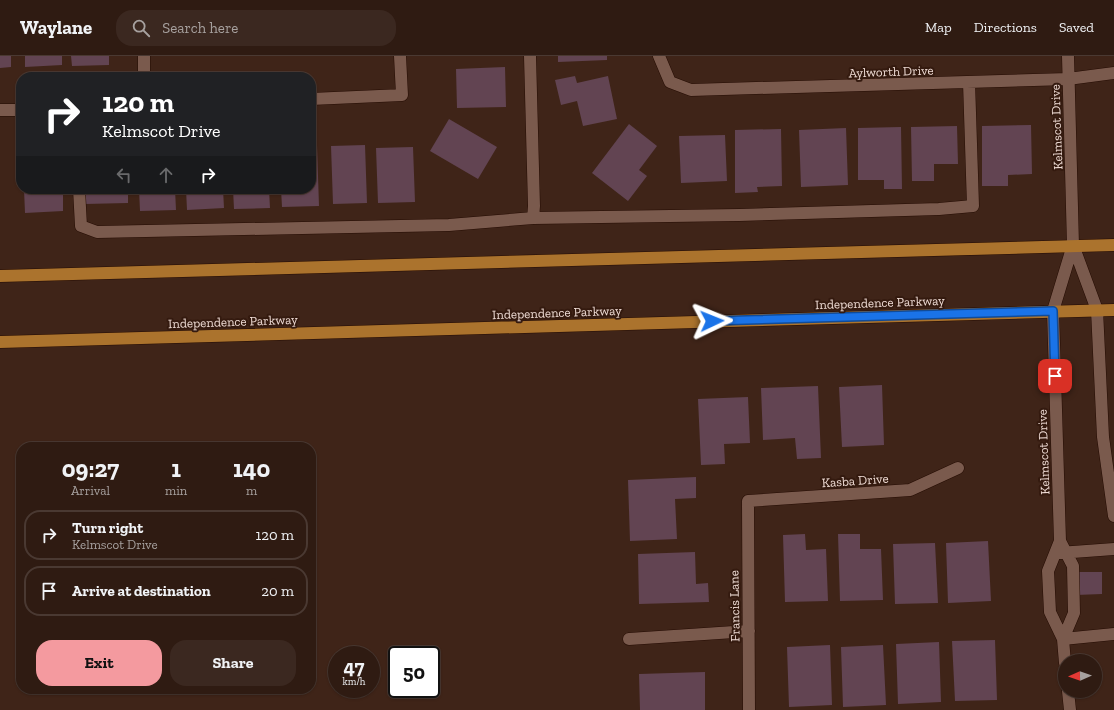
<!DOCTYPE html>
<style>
:root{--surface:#2f1b12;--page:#3b2820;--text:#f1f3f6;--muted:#a7a19f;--line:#4a3932;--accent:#f49a9f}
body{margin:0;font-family:"Zilla Slab",serif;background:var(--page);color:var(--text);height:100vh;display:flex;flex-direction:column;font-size:15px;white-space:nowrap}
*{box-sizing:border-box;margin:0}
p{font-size:13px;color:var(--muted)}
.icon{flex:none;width:22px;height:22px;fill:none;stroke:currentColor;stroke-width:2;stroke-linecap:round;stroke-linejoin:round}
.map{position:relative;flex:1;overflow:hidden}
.side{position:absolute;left:16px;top:386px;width:300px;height:252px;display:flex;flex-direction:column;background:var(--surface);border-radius:16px;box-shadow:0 1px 3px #0004,0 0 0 1px var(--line)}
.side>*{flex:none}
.banner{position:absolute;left:16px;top:16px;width:300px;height:122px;border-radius:16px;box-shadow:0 1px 3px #0004,0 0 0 1px var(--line);background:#202124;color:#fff;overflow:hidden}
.needle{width:26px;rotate:268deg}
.buttons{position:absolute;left:1058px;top:598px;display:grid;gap:8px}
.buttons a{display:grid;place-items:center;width:44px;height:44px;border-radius:50%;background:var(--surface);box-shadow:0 1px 3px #0004,0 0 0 1px var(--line);font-size:20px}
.speed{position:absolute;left:328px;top:590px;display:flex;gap:8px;font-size:20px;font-weight:700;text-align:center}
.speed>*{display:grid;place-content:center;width:52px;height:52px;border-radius:50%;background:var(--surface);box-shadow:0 1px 3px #0004,0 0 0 1px var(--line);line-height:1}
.speed small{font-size:10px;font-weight:400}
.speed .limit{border:2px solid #111;border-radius:6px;background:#fff;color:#111}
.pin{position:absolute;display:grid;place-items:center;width:34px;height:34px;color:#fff;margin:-17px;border-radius:8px;box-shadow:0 2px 6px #0006}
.me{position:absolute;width:44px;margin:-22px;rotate:88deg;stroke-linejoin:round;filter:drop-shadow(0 0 3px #0008)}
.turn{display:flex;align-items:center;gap:14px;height:84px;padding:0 20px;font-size:18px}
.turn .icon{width:52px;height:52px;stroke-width:2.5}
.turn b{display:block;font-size:28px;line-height:34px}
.lanes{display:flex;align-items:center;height:38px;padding:0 20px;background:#0003;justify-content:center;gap:20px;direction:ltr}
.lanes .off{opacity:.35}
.eta{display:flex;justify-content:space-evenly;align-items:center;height:68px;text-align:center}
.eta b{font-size:24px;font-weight:700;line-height:28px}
.action{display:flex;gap:8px;margin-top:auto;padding:8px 20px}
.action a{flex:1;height:46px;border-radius:16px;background:var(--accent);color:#111;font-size:16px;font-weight:700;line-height:46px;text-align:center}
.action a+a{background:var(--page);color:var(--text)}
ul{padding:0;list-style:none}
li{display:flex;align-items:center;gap:12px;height:50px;margin:0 8px 6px;padding:0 12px;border:2px solid var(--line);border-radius:16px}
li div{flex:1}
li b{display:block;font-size:15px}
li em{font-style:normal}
header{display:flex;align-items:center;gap:24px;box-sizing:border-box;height:56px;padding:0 20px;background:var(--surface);border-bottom:1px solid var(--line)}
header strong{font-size:19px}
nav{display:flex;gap:22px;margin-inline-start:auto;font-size:14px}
.search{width:280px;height:36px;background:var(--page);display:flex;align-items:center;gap:10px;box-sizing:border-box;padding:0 14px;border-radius:16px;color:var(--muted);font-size:15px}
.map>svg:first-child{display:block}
</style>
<header>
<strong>Waylane</strong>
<div class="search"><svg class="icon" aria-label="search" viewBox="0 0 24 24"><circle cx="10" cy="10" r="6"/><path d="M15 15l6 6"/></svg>Search here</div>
<nav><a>Map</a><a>Directions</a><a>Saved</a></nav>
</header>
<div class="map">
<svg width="1114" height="654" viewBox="0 0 1114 654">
<rect width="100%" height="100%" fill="#3f2418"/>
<path fill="#624452" d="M 0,0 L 11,0 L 11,11 L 0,12 Z
M 25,0 L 62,0 L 62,9 L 25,11 Z
M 71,0 L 109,0 L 109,9 L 72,10 Z
M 558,0 L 607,0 L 607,4 L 558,6 Z
M 505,11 L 506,51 L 457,52 L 456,13 Z
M 575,20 L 577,27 L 608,20 L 617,63 L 583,70 L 577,45 L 561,49 L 555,24 Z
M 449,63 L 497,91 L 478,123 L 430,95 Z
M 629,68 L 657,90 L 639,114 L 647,120 L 628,145 L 592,117 Z
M 1031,69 L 1032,118 L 1008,119 L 1008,130 L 982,130 L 982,70 Z
M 957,70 L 958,108 L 934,108 L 934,125 L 912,125 L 911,71 Z
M 901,71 L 902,133 L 884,133 L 884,124 L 858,124 L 858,72 Z
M 846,72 L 848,129 L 801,131 L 799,74 Z
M 781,73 L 782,130 L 757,131 L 758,136 L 735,137 L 735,74 Z
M 725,79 L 727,125 L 681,127 L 679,80 Z
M 311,89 L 317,89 L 319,150 L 282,151 L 281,133 L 311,133 Z
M 365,89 L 367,147 L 333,148 L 331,90 Z
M 413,91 L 415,146 L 378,147 L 376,92 Z
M 24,133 L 63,133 L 63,155 L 25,157 Z
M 85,133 L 128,133 L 128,147 L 85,148 Z
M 139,133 L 175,133 L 176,154 L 140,155 Z
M 186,133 L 223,133 L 224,152 L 187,154 Z
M 233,133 L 269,133 L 270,152 L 234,153 Z
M 882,329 L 884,389 L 842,391 L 839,331 Z
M 818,330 L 821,402 L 797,403 L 795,382 L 763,384 L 761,332 Z
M 748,341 L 750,387 L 724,388 L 725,408 L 701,409 L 698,343 Z
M 696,421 L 696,442 L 675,443 L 677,483 L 630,485 L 628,424 Z
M 805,478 L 806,494 L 826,493 L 828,545 L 785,546 L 783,479 Z
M 838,478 L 860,478 L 860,493 L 881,493 L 883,544 L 840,545 Z
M 988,485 L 991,545 L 948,547 L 946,487 Z
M 935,487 L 938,547 L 895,548 L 893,488 Z
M 695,496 L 696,528 L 708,527 L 709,546 L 639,548 L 638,498 Z
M 1076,516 L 1102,516 L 1102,538 L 1076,539 Z
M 995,584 L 997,644 L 955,645 L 952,585 Z
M 939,586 L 941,646 L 898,648 L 896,588 Z
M 830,589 L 832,649 L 789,651 L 787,591 Z
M 883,589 L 886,649 L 843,651 L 841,591 Z
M 705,616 L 705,654 L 640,654 L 639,618 Z"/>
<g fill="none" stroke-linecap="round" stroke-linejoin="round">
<g stroke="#250c03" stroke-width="13">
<path id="minor" d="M 144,0 L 144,21
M 530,0 L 534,150 L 533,162 L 739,159 L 939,153 L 973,150 L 969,26
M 659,0 L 670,26 L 691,34 L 1068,23 L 1114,17
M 1068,0 L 1073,189 L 1097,254 L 1103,381 L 1114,460
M 311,43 L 402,39 L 400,0
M 0,54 L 21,54
M 79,133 L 81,170 L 97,176 L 449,169 L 533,162
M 1060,485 L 1073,510 L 1074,557 L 1063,583
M 1059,497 L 1114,493
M 629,583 L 749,575
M 1063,583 L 1114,578
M 1065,607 L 1063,583 L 1050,556 L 1048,515 L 1060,485 L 1053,255 L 1073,189
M 1068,635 L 1070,654
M 749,654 L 748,445 L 910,434 L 958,412"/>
</g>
<g stroke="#250c03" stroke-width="13">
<path id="major" d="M 0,220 L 1114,189
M 0,286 L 1114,254"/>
</g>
<use href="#minor" stroke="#7a5a4d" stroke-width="12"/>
<use href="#major" stroke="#ab732d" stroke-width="12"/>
</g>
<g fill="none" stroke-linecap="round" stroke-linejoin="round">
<g stroke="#114b97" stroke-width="10">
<path id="route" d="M 712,265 L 1053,255 L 1055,320"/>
</g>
<use href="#route" stroke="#1a73e8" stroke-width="7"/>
</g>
<g text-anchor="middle" stroke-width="4" stroke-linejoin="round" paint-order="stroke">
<g font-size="13" fill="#efdcd5" stroke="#341a0f">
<text transform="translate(891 15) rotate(-2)" y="5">Aylworth Drive</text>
<text transform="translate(1056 71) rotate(-92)" y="5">Kelmscot Drive</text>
<text transform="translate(880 246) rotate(-2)" y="5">Independence Parkway</text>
<text transform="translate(557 256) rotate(-2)" y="5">Independence Parkway</text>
<text transform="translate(233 265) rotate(-2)" y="5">Independence Parkway</text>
<text transform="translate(1043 396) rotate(-92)" y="5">Kelmscot Drive</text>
<text transform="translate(855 424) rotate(-4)" y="5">Kasba Drive</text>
<text transform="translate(734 550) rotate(-91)" y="5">Francis Lane</text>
</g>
</g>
</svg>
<div class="buttons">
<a><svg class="needle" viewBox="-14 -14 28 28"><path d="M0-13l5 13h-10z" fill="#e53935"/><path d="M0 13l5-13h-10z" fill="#a7a19f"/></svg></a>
</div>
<div class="speed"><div>47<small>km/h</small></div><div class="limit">50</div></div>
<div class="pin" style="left:1055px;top:320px;background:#d93025"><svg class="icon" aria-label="arrive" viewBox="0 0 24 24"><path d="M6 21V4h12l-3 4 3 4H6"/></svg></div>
<svg class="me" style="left:712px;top:265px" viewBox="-20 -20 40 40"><path d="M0-17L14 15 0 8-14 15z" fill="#1a73e8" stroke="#fff" stroke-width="4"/></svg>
<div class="banner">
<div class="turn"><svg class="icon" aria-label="right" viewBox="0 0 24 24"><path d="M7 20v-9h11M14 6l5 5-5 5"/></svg><div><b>120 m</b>Kelmscot Drive</div></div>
<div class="lanes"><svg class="icon off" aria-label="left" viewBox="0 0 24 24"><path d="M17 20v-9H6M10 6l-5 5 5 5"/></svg><svg class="icon off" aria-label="ahead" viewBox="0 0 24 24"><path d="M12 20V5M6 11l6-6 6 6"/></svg><svg class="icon" aria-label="right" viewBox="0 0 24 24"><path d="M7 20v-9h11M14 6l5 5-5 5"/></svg></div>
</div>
<section class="side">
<div class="eta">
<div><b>09:27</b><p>Arrival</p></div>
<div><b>1</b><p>min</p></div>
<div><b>140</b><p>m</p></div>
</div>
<ul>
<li><svg class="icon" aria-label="right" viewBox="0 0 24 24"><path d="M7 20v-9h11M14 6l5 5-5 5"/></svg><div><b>Turn right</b><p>Kelmscot Drive</p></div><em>120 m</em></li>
<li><svg class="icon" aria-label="arrive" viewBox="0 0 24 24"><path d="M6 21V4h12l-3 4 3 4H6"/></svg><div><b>Arrive at destination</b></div><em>20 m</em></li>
</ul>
<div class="action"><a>Exit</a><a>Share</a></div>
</section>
</div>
